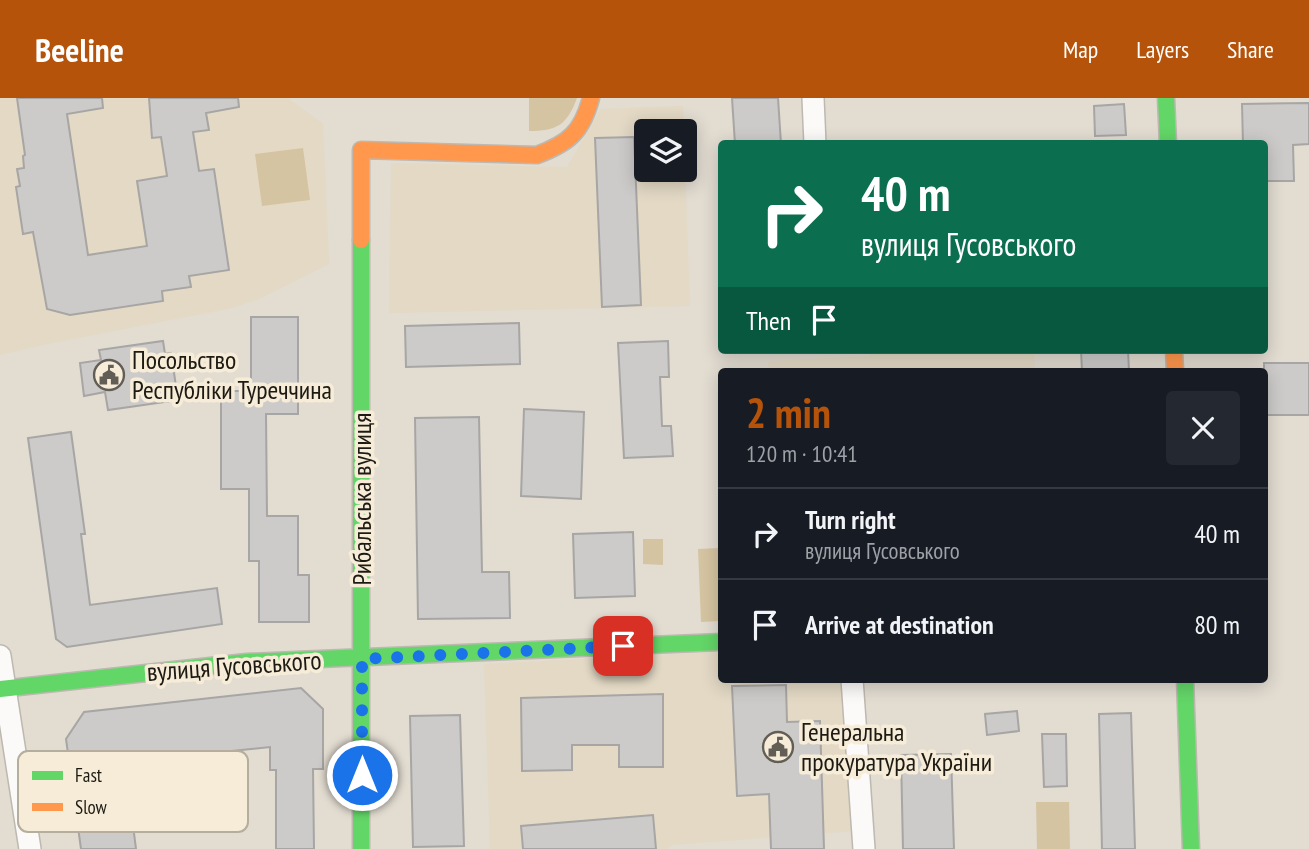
<!DOCTYPE html>
<meta charset="utf-8">
<style>
:root{--surface:#171b24;--page:#242831;--text:#f1f3f6;--muted:#9ea1a6;--line:#363941;--accent:#b45309}
body{margin:0;font-family:"PT Sans Narrow",sans-serif;background:var(--page);color:var(--text);height:100vh;display:flex;flex-direction:column;font-size:26px;white-space:nowrap}
*{box-sizing:border-box;margin:0}
p{font-size:23px;color:var(--muted)}
.icon{flex:none;width:38px;height:38px;fill:none;stroke:currentColor;stroke-width:2;stroke-linecap:round;stroke-linejoin:round}
.map{position:relative;flex:1;overflow:hidden}
.details{position:absolute;left:718px;top:270px;width:550px;height:315px;display:flex;flex-direction:column;background:var(--surface);border-radius:7px;box-shadow:0 4px 18px #0003}
.details>*{flex:none}
.guide{position:absolute;left:718px;top:42px;width:550px;height:214px;border-radius:7px;box-shadow:0 4px 18px #0003;background:#0b6e4f;color:#fff;overflow:hidden}
.tools{position:absolute;left:634px;top:21px;display:grid;gap:14px}
.tools a{display:grid;place-items:center;width:63px;height:63px;border-radius:7px;background:var(--surface);box-shadow:0 4px 18px #0003;font-size:35px}
.pin{position:absolute;display:grid;place-items:center;width:60px;height:60px;color:#fff;margin:-30px;border-radius:14px;box-shadow:0 4px 10px #0006}
.me{position:absolute;width:77px;margin:-38px;rotate:0deg;stroke-linejoin:round;filter:drop-shadow(0 0 5px #0008)}
.turn{display:flex;align-items:center;gap:24px;height:147px;padding:0 28px;font-size:32px}
.turn .icon{width:91px;height:91px;stroke-width:2.5}
.turn b{display:block;font-size:49px;line-height:60px}
.then{display:flex;align-items:center;height:66px;padding:0 28px;background:#0003;gap:14px;font-size:26px}
.round{display:grid;place-items:center;flex:none;width:74px;height:74px;border-radius:7px;background:var(--page)}
.headline{display:flex;align-items:center;justify-content:space-between;height:119px;padding:0 28px}
h1{font-size:42px;font-weight:600;line-height:52px;color:var(--accent)}
ul{padding:0;list-style:none}
li{display:flex;align-items:center;gap:21px;height:91px;padding:0 28px;border-top:2px solid var(--line)}
li div{flex:1}
li b{display:block;font-size:26px}
li em{font-style:normal}
header{display:flex;align-items:center;gap:42px;box-sizing:border-box;height:98px;padding:0 35px;background:var(--accent);color:#fff}
header strong{font-size:33px}
nav{display:flex;gap:38px;margin-inline-start:auto;font-size:24px}
.map>svg:first-child{display:block}
</style>
<header>
<strong>Beeline</strong>
<nav><a>Map</a><a>Layers</a><a>Share</a></nav>
</header>
<div class="map">
<svg width="1309" height="751" viewBox="0 0 1309 751">
<rect width="100%" height="100%" fill="#e2dcd1"/>
<path fill="#e3d9c5" d="M 0,0 L 288,0 L 323,26 L 329,166 L 259,201 L 232,210 L 42,247 L 0,257 Z
M 683,8 L 684,33 L 646,33 L 646,72 L 684,72 L 684,44 L 690,208 L 389,215 L 391,65 L 567,69 L 601,11 Z
M 870,252 L 1034,252 L 1035,273 L 769,273 L 768,263 L 870,258 Z
M 721,554 L 721,581 L 841,581 L 854,733 L 672,747 L 666,751 L 490,751 L 484,566 Z"/>
<path fill="#d5c4a1" d="M 529,0 L 577,0 C 567,27 557,33 529,33 Z
M 303,50 L 310,102 L 262,108 L 255,56 Z
M 643,441 L 663,441 L 663,467 L 643,466 Z
M 721,450 L 721,523 L 701,524 L 698,451 Z
M 1036,704 L 1069,704 L 1070,751 L 1037,751 Z"/>
<path fill="#cccbca" stroke="#a7a6a4" stroke-width="2" d="M 17,0 L 102,0 L 103,10 L 67,16 L 88,157 L 147,148 L 137,83 L 167,78 L 161,39 L 152,40 L 149,0 L 238,0 L 239,9 L 206,15 L 209,32 L 193,34 L 199,73 L 214,71 L 229,172 L 189,178 L 191,189 L 162,193 L 163,203 L 70,217 L 47,211 L 33,134 L 23,136 L 16,89 L 20,88 L 17,71 L 24,70 L 23,58 L 25,57 Z
M 732,0 L 778,0 L 781,46 L 735,46 Z
M 1309,5 L 1309,46 L 1293,47 L 1294,83 L 1264,83 L 1264,46 L 1243,46 L 1242,6 Z
M 1124,6 L 1126,37 L 1095,38 L 1094,8 Z
M 634,39 L 641,207 L 602,209 L 595,40 Z
M 251,219 L 298,219 L 298,316 L 266,316 L 267,418 L 298,418 L 298,477 L 309,477 L 309,524 L 259,524 L 259,463 L 249,463 L 249,391 L 221,391 L 221,293 L 251,293 Z
M 519,225 L 520,266 L 406,269 L 405,228 Z
M 163,243 L 165,256 L 171,255 L 176,288 L 170,289 L 172,303 L 108,312 L 105,294 L 84,298 L 80,265 L 101,262 L 99,252 Z
M 668,243 L 669,279 L 660,279 L 662,328 L 671,328 L 673,358 L 624,360 L 618,245 Z
M 1081,252 L 1128,252 L 1129,273 L 1082,273 Z
M 1264,265 L 1309,265 L 1309,317 L 1264,317 Z
M 524,311 L 584,314 L 581,401 L 521,398 Z
M 479,319 L 482,474 L 509,474 L 510,520 L 418,521 L 415,320 Z
M 71,334 L 85,436 L 81,436 L 90,507 L 217,490 L 222,526 L 67,549 L 56,541 L 28,340 Z
M 633,434 L 635,498 L 575,500 L 573,436 Z
M 786,587 L 787,624 L 820,623 L 824,751 L 771,751 L 769,696 L 737,698 L 732,588 Z
M 301,590 L 323,611 L 323,671 L 313,671 L 314,751 L 276,751 L 276,672 L 270,672 L 270,649 L 125,664 L 136,751 L 81,751 L 66,641 L 84,614 Z
M 663,596 L 663,669 L 619,669 L 619,647 L 572,647 L 572,672 L 522,673 L 521,600 Z
M 1017,613 L 1019,633 L 987,637 L 985,616 Z
M 1131,615 L 1135,751 L 1102,751 L 1099,616 Z
M 460,617 L 464,748 L 413,749 L 410,618 Z
M 1042,636 L 1066,636 L 1067,688 L 1044,689 Z
M 951,656 L 954,751 L 903,751 L 901,657 Z
M 653,717 L 656,751 L 523,751 L 521,728 Z"/>
<g fill="none" stroke-linecap="round" stroke-linejoin="round">
<g stroke="#bdb8b0" stroke-width="24">
<path id="street" d="M 813,0 L 815,46
M 0,558 L 30,751
M 852,581 L 864,751"/>
</g>
<g stroke="#bdb8b0" stroke-width="19">
<path id="fast" d="M 1166,0 L 1168,46
M 361,142 L 361,751
M 1185,581 L 1191,751
M 0,591 L 247,564 L 721,544"/>
</g>
<g stroke="#bdb8b0" stroke-width="19">
<path id="slow" d="M 361,142 L 361,52 L 537,57 C 569,45 582,34 591,0
M 1174,252 L 1175,273"/>
</g>
<use href="#street" stroke="#fbfaf8" stroke-width="21"/>
<use href="#fast" stroke="#63d668" stroke-width="16"/>
<use href="#slow" stroke="#ff974d" stroke-width="16"/>
</g>
<g fill="none" stroke-linecap="round" stroke-linejoin="round">
<path stroke="#1a73e8" stroke-width="12" stroke-dasharray="0 21.6" d="M 362,677 L 362,561 L 623,548"/>
</g>
<defs>
<g id="civic-ring" transform="scale(1.575)"><circle r="9.5" fill="#f6ecd8" stroke="#625e56" stroke-width="1.5"/><path d="M-.6-6.5H3V-4.5H.6V-3L4-1V1h2V6H-6V1h2V-1L-.6-3ZM-1.2 2.5V6h2.4V2.5Z" fill="#625e56"/></g>
</defs>
<g fill-rule="evenodd">
<use href="#civic-ring" x="109" y="277"/>
<use href="#civic-ring" x="778" y="649"/>
</g>
<g text-anchor="middle" stroke-width="7" stroke-linejoin="round" paint-order="stroke">
<g font-size="26" fill="#1d1a13" stroke="#f6ecd8" text-anchor="start">
<text x="132" y="271">Посольство<tspan x="132" dy="30">Республіки Туреччина</tspan></text>
<text x="801" y="643">Генеральна<tspan x="801" dy="30">прокуратура України</tspan></text>
</g>
<g font-size="26" fill="#1d1a13" stroke="#f6ecd8">
<text transform="translate(362 401) rotate(-90)" y="9">Рибальська вулиця</text>
<text transform="translate(234 568) rotate(-4)" y="9">вулиця Гусовського</text>
</g>
</g>
<rect x="18" y="653" width="230" height="81" rx="10" fill="#f6ecd8" stroke="#b5ad9d" stroke-width="2"/>
<rect x="32" y="673" width="31" height="9" fill="#63d668"/>
<rect x="32" y="705" width="31" height="8" fill="#ff974d"/>
<g font-size="19" fill="#1d1a13">
<text x="75" y="684">Fast</text>
<text x="75" y="716">Slow</text>
</g>
</svg>
<div class="tools">
<a><svg class="icon" aria-label="layers" viewBox="0 0 24 24"><path d="M12 4l9 5-9 5-9-5zM3 14l9 5 9-5"/></svg></a>
</div>
<div class="pin" style="left:623px;top:548px;background:#d93025"><svg class="icon" aria-label="arrive" viewBox="0 0 24 24"><path d="M6 21V4h12l-3 4 3 4H6"/></svg></div>
<svg class="me" style="left:362px;top:677px" viewBox="-20 -20 40 40"><circle r="17" fill="#1a73e8" stroke="#fff" stroke-width="3"/><path d="M0-11L8 9 0 5-8 9z" fill="#fff"/></svg>
<div class="guide">
<div class="turn"><svg class="icon" aria-label="right" viewBox="0 0 24 24"><path d="M7 20v-9h11M14 6l5 5-5 5"/></svg><div><b>40 m</b>вулиця Гусовського</div></div>
<div class="then">Then<svg class="icon" aria-label="arrive" viewBox="0 0 24 24"><path d="M6 21V4h12l-3 4 3 4H6"/></svg></div>
</div>
<section class="details">
<div class="headline"><div><h1>2 min</h1><p>120 m · 10:41</p></div><a class="round"><svg class="icon" aria-label="close" viewBox="0 0 24 24"><path d="M6 6l12 12M18 6L6 18"/></svg></a></div>
<ul>
<li><svg class="icon" aria-label="right" viewBox="0 0 24 24"><path d="M7 20v-9h11M14 6l5 5-5 5"/></svg><div><b>Turn right</b><p>вулиця Гусовського</p></div><em>40 m</em></li>
<li><svg class="icon" aria-label="arrive" viewBox="0 0 24 24"><path d="M6 21V4h12l-3 4 3 4H6"/></svg><div><b>Arrive at destination</b></div><em>80 m</em></li>
</ul>
</section>
</div>
